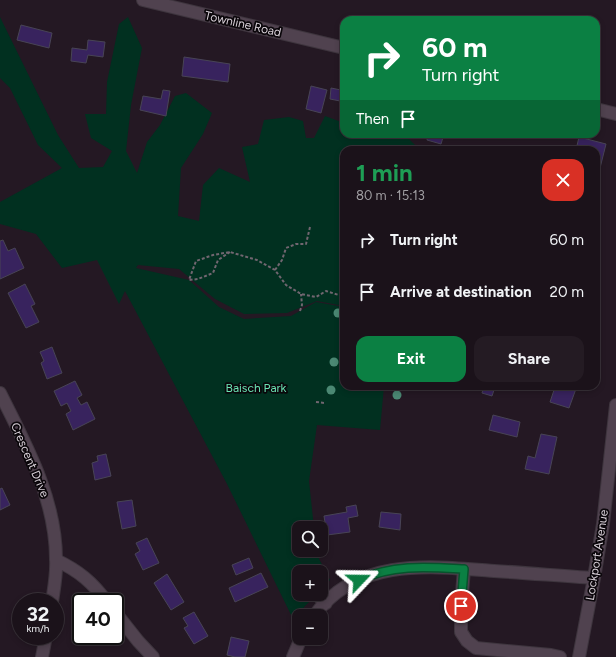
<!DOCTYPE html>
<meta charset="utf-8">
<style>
:root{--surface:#1b121a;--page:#241b23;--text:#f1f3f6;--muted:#a09ea2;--line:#393239;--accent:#0b8043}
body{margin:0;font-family:Figtree,sans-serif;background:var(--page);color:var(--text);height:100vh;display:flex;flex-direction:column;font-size:15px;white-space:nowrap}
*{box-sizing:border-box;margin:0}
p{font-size:13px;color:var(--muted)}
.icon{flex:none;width:22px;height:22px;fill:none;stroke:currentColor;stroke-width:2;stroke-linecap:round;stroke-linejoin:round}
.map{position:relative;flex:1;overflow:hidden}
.side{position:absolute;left:340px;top:146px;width:260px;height:244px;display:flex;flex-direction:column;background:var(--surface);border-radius:12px;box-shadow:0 2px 6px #0003,0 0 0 1px var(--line)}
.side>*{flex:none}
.hud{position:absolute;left:340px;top:16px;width:260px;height:122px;border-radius:12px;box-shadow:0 2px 6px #0003,0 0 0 1px var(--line);background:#0b8043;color:#fff;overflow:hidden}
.buttons{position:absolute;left:292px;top:521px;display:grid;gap:8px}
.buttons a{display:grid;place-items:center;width:36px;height:36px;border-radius:8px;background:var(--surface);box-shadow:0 2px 6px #0003,0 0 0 1px var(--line);font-size:20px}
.speed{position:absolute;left:12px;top:593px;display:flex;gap:8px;font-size:20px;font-weight:700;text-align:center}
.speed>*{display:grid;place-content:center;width:52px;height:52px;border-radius:50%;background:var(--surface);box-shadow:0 2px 6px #0003,0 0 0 1px var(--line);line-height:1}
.speed small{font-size:10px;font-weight:400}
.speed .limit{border:2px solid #111;border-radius:6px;background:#fff;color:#111}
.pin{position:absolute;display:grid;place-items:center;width:34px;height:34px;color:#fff;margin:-17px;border:2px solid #fff;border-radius:50%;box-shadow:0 1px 4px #0007}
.me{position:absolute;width:44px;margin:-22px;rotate:67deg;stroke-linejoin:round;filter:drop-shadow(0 0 3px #0008)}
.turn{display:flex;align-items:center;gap:14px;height:84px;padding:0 16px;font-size:18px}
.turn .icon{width:52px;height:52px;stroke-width:2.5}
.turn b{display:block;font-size:28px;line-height:34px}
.then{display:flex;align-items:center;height:38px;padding:0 16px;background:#0003;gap:8px;font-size:15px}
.round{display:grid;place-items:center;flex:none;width:42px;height:42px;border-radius:12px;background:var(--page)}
.head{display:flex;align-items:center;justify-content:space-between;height:68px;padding:0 16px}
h1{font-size:24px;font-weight:700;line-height:30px;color:#1e9e55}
.action{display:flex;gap:8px;margin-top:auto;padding:8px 16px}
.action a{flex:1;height:46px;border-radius:12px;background:var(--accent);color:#fff;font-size:16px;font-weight:700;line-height:46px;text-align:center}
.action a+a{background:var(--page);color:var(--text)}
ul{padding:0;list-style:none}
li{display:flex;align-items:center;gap:12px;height:52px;padding:0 16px}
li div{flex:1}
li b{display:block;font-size:15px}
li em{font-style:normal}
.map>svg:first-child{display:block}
</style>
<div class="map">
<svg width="616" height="657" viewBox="0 0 616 657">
<rect width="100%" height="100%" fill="#241823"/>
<path fill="#013020" d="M 0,17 L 58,135 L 79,168 L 103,167 L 112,151 L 91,138 L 85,114 L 106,114 L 107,82 L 119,24 L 128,17 L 142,48 L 131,105 L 126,151 L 137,173 L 147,142 L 160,125 L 175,96 L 186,93 L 212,113 L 203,134 L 181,168 L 178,216 L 199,221 L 203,185 L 219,168 L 250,182 L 242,147 L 258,144 L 264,120 L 289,117 L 303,121 L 306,138 L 314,138 L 325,116 L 344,123 L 344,134 L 404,134 L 416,146 L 417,150 L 344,150 L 344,306 L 317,301 L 287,313 L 244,314 L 215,299 L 179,269 L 138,265 L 136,268 L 189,280 L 219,307 L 244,319 L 291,316 L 316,302 L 344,307 L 344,386 L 384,386 L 380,430 L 317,425 L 309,481 L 314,528 L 299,528 L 299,550 L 316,550 L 317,555 L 330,580 L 321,590 L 321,572 L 299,572 L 299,594 L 317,594 L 304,607 L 295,623 L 227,484 L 125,291 L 119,304 L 97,260 L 62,268 L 36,234 L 0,224 L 0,202 L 62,168 L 38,145 L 10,88 L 0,78 Z"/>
<path fill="#38235e" stroke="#484455" d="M 21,25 L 52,33 L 49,48 L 17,40 Z
M 88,40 L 105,42 L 103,57 L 88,55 L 86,63 L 71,61 L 72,48 L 87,50 Z
M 184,57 L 230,64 L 228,82 L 182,76 Z
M 311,86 L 327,90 L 321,113 L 306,109 Z
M 331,88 L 341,90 L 340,101 L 330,99 Z
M 163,90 L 170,91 L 166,116 L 140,110 L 143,96 L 161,99 Z
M 422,134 L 444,134 L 441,144 L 427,140 L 428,135 Z
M 579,137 L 606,144 L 596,184 L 596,150 L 576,150 Z
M 3,240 L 8,251 L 15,248 L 24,268 L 0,279 L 0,241 Z
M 25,284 L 35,304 L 31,306 L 39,322 L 26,328 L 8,293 Z
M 52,347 L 62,373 L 47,379 L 41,363 L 44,361 L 40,352 Z
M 75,381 L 82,395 L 77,398 L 81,405 L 87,402 L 95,419 L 73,430 L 66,414 L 71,411 L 67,403 L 61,406 L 54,391 Z
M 484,386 L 495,387 L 492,396 L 482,393 Z
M 551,386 L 577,386 L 569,408 L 550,402 L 555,387 Z
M 493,415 L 520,422 L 517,437 L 489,430 Z
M 541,434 L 557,437 L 549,474 L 525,469 L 528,456 L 535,458 Z
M 106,454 L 111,476 L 95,480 L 92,463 L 98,461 L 97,456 Z
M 2,488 L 10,505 L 0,510 L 0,489 Z
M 132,500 L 136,526 L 122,529 L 117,502 Z
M 356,505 L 358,516 L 348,518 L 350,532 L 327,535 L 324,516 L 347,512 L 346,507 Z
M 381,512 L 401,514 L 400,530 L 379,527 Z
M 147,538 L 159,563 L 143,570 L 135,554 L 140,551 L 136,543 Z
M 249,558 L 253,568 L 236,575 L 232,565 Z
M 261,573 L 268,587 L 235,602 L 229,588 Z
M 167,574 L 184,602 L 171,610 L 154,583 Z
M 194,612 L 208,636 L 194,644 L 184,628 L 188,626 L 183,618 Z
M 231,637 L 249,641 L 245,657 L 235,657 L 227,655 Z"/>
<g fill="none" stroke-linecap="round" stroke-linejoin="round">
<g stroke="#3e353e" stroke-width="14">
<path id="minor" d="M 143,0 L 344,48
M 596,109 L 616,114
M 0,393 C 26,445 56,499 56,559 C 57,574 54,588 52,602
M 56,560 C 79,571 92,582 107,602
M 464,569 L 461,606 L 461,632 L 467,641 L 476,648 L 551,655 L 560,657
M 316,594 L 326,603
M 115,612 L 138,641 L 153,657
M 314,616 C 356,557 431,566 494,571 C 528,573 561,576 594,578
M 42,657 L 46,636
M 293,657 L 301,638
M 579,657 L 594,578 L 603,524 L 616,405"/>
</g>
<path stroke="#716670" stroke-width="2" stroke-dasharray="3 2" stroke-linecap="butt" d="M 230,252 L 218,260 L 213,273 L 198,279 L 189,280 L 196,261 L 213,255 L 230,252 L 257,260 L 275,270 L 286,285 L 301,294 L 316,297 L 326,291 L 342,296 L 344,297
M 275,270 L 282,260 L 286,248 L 296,244 L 306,244 L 310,227
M 300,311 L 302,305 L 301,294
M 316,402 L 325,403"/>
<use href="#minor" stroke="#50424f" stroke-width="12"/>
</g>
<g fill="#4b8873">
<circle cx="338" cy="313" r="4.5"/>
<circle cx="334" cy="362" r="4.5"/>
<circle cx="331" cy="390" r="4.5"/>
<circle cx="397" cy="395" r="4.5"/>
</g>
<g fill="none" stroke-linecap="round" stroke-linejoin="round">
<g stroke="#07532c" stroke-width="10">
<path id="route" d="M 359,580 C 393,564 428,567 464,569 L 461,606"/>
</g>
<use href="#route" stroke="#0b8043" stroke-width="7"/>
</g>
<g text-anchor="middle" stroke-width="3.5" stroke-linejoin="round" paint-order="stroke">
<g font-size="12" fill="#d8d0d8" stroke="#0a060a">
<text transform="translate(243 24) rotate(13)" y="4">Townline Road</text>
<text transform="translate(30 460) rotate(67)" y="4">Crescent Drive</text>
<text transform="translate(597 555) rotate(-81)" y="4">Lockport Avenue</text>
</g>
<g font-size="12" fill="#6be4b4" stroke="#0a060a">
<text x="256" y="392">Baisch Park</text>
</g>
</g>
</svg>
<div class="buttons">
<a><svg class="icon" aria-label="search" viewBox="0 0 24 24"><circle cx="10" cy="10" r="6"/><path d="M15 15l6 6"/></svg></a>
<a>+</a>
<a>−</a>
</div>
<div class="speed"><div>32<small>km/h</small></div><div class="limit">40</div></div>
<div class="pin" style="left:461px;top:606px;background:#d93025"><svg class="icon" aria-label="arrive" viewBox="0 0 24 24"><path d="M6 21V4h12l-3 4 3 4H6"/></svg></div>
<svg class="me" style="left:359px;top:580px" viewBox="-20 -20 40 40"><path d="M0-17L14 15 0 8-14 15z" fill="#0b8043" stroke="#fff" stroke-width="4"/></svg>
<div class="hud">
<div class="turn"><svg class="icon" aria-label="right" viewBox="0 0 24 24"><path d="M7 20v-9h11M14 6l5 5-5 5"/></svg><div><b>60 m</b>Turn right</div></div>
<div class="then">Then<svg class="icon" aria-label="arrive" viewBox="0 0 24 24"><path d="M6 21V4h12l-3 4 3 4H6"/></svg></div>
</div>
<section class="side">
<div class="head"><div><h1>1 min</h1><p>80 m · 15:13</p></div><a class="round" style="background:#d93025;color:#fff"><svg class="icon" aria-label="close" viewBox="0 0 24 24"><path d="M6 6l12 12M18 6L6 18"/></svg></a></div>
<ul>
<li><svg class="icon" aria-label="right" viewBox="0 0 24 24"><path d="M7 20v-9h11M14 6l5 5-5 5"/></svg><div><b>Turn right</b></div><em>60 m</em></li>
<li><svg class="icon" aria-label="arrive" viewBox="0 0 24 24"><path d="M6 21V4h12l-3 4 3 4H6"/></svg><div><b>Arrive at destination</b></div><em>20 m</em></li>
</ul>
<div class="action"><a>Exit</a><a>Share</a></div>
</section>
</div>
